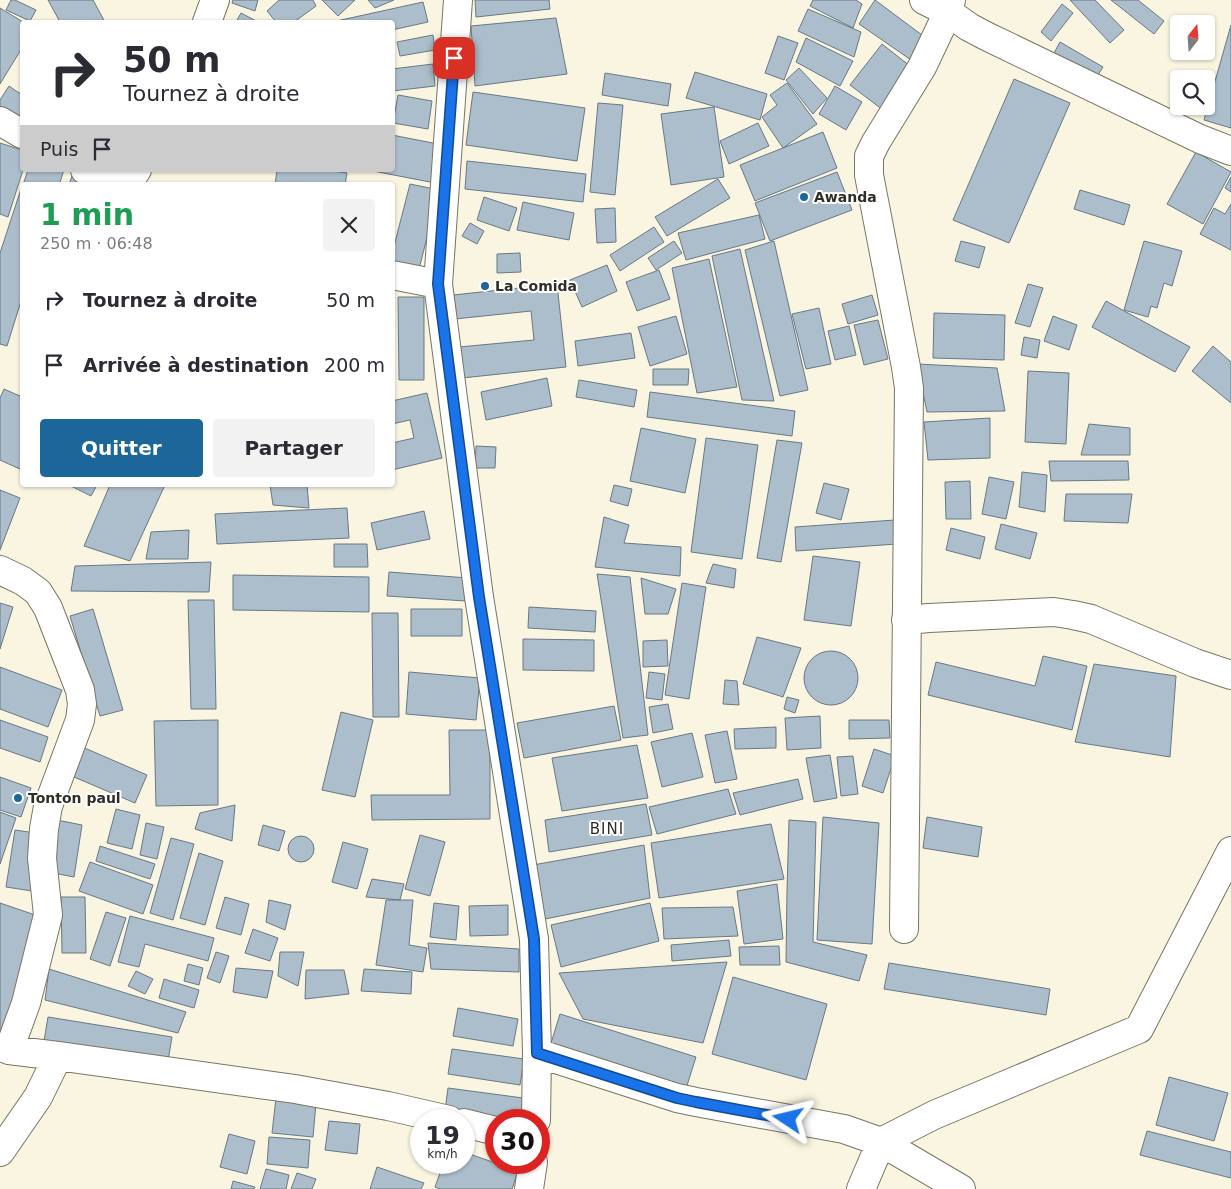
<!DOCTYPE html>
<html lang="fr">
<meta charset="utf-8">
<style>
:root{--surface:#fff;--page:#f2f2f3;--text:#2b2b33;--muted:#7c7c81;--accent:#1d669a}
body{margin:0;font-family:"DejaVu Sans",sans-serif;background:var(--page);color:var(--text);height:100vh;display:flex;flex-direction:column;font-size:19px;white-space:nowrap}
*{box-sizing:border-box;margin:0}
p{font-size:16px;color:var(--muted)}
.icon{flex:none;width:28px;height:28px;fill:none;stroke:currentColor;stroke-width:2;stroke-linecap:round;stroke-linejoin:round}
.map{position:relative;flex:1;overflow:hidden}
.side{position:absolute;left:20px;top:182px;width:375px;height:305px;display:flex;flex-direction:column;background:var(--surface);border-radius:5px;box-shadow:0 1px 4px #0004}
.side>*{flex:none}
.hud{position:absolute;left:20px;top:20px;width:375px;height:152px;border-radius:5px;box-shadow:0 1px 4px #0004;background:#fff;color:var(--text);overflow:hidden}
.needle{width:32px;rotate:17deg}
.buttons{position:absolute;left:1170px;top:15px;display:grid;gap:10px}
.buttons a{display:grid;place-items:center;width:45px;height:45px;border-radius:5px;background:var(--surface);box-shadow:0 1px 4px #0004;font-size:25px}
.speed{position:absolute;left:410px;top:1109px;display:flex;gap:10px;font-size:25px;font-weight:700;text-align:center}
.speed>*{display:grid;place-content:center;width:65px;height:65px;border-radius:50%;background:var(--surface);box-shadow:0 1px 4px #0004;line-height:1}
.speed small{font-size:12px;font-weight:400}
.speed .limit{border:8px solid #d22;background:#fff;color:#111}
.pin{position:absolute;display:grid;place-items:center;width:42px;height:42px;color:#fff;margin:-21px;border-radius:10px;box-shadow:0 2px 8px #0006}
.me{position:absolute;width:55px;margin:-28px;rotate:280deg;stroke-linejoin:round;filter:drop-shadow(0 0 4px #0008)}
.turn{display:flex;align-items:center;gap:18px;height:105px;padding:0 20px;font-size:22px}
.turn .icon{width:65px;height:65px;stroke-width:2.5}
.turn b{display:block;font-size:35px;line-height:42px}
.then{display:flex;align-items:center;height:48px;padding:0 20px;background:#0003;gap:10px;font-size:19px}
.round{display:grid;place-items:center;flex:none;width:52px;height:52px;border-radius:5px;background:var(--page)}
.head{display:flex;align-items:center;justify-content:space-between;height:85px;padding:0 20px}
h1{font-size:30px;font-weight:800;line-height:38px;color:#1e9e55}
.primary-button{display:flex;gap:10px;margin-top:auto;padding:10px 20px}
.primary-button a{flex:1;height:58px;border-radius:5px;background:var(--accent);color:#fff;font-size:20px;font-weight:800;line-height:58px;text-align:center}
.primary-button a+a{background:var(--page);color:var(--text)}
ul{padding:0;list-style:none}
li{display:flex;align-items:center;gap:15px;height:65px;padding:0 20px}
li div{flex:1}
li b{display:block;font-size:19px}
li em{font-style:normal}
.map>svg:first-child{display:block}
</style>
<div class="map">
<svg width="1231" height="1189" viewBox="0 0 1231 1189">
<rect width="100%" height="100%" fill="#f9f5e0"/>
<path fill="#acbdcc" stroke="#687885" d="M 11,0 L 15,0 L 36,10 L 30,21 L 6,10 Z
M 48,0 L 93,0 L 105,22 L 60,22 Z
M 233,0 L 258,0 L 255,11 L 232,3 Z
M 279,0 L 313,0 L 316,6 L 294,22 L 276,22 L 267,11 Z
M 322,0 L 355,0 L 338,16 Z
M 368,0 L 394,0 L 375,8 Z
M 475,0 L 549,0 L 550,9 L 476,17 Z
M 813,0 L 856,0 L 862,4 L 853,28 L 810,6 Z
M 875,0 L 926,38 L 914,62 L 859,24 Z
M 1070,0 L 1095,0 L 1124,30 L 1110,43 Z
M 1111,0 L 1138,0 L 1164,21 L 1154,34 Z
M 423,2 L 428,22 L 392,30 L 392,22 L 332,22 Z
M 1062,4 L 1073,13 L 1051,41 L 1041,32 Z
M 0,8 L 23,22 L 22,22 L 22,48 L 0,84 Z
M 808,9 L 861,32 L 854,57 L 798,31 Z
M 241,13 L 258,22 L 236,22 Z
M 556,18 L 567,74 L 475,86 L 471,26 Z
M 1231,25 L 1231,128 L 1204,120 Z
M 433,35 L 435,50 L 400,56 L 397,42 Z
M 778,36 L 798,43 L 784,80 L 765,73 Z
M 806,38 L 853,61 L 840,86 L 796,62 Z
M 1060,42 L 1103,67 L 1096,78 L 1054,53 Z
M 882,44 L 915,70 L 883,110 L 850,85 Z
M 433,64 L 435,86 L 392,91 L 392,69 Z
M 799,68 L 827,98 L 813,114 L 786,80 Z
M 695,72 L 767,94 L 760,120 L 686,98 Z
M 605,73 L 671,84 L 668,106 L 602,95 Z
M 1014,79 L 1070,103 L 1009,243 L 953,220 Z
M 787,83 L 817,124 L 783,148 L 762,117 L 777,105 L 770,95 Z
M 9,86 L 22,95 L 22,124 L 0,109 L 0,100 Z
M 835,86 L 862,102 L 846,130 L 819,114 Z
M 473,92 L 585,108 L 577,161 L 466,145 Z
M 398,95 L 432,101 L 428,129 L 393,123 Z
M 598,103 L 623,105 L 615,195 L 590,192 Z
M 714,107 L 724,177 L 671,185 L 661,114 Z
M 758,123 L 769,146 L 729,164 L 720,141 Z
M 823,132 L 837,168 L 755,201 L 740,165 Z
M 392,135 L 443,145 L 435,183 L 368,170 L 392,170 Z
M 0,143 L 22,150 L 23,170 L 8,217 L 0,214 Z
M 1196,152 L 1231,172 L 1203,224 L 1167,204 Z
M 467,161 L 586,174 L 583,202 L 465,189 Z
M 28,170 L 64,170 L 59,185 L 23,185 Z
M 277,170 L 327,170 L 347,173 L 345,185 L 275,185 Z
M 837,172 L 852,210 L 770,241 L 755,203 Z
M 72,176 L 90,181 L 89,185 L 69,185 Z
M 1231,177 L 1231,192 L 1225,188 Z
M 718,179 L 730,198 L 667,236 L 655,217 Z
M 410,184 L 439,190 L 417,277 L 392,272 L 392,254 Z
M 22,186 L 22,298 L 7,346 L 0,344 L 0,253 Z
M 1080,190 L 1130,205 L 1124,225 L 1074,209 Z
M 484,197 L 517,208 L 509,231 L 477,220 Z
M 523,202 L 574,213 L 569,240 L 517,230 Z
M 1231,204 L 1231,250 L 1200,234 L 1214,208 L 1225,214 Z
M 615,208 L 616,242 L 597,243 L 595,209 Z
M 759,215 L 765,239 L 686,260 L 678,233 Z
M 470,223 L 484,231 L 477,244 L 462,236 Z
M 654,227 L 664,242 L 620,271 L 610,255 Z
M 674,241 L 682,253 L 656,270 L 648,258 Z
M 774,241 L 808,390 L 780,396 L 745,250 Z
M 961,241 L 985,247 L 979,268 L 955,261 Z
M 1144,241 L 1182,251 L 1172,286 L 1164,283 L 1157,308 L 1151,306 L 1148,317 L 1124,310 Z
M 740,249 L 774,401 L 742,400 L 712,256 Z
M 520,253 L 521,272 L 497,273 L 497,254 Z
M 709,259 L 737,387 L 697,393 L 672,268 Z
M 607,265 L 617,291 L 582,307 L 570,280 Z
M 659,270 L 670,299 L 637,311 L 626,282 Z
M 557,284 L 566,367 L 462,378 L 459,347 L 534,340 L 531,311 L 455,319 L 453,295 Z
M 1028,284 L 1043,288 L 1030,327 L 1015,323 Z
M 872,295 L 878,315 L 848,324 L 842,304 Z
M 398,297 L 424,297 L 424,380 L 399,380 Z
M 1106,301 L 1190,347 L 1175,372 L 1092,327 Z
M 819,308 L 831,364 L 806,369 L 792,314 Z
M 934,313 L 1005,315 L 1004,360 L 933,358 Z
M 676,316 L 687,354 L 650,366 L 638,327 Z
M 1053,316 L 1077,325 L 1069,350 L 1044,341 Z
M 878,320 L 888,359 L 864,365 L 854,325 Z
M 849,326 L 856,355 L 835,360 L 828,331 Z
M 631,333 L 635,358 L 578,366 L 575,341 Z
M 1024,337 L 1040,340 L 1037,358 L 1021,355 Z
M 1213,346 L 1231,362 L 1231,403 L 1192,371 Z
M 917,364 L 997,368 L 1005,411 L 927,412 Z
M 653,369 L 689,369 L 688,385 L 653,385 Z
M 1028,371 L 1069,373 L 1066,444 L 1025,442 Z
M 547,378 L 552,406 L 486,420 L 481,392 Z
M 579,380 L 637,390 L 634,407 L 576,397 Z
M 4,389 L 22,397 L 22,470 L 0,460 L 0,398 Z
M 650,392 L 795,411 L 792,436 L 647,417 Z
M 427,393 L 442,458 L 392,470 L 392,443 L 414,438 L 410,420 L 392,424 L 392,401 Z
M 990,418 L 990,458 L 928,460 L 924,422 Z
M 1089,424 L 1130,428 L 1130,455 L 1081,455 Z
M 641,428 L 696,439 L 685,493 L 630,481 Z
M 706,438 L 758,445 L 742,559 L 691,552 Z
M 777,440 L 802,443 L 781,562 L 757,558 Z
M 476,446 L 496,447 L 495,468 L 475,468 Z
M 1049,461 L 1128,461 L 1129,480 L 1051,481 Z
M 1022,472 L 1047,475 L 1045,512 L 1019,507 Z
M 989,477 L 1014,482 L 1006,519 L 982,514 Z
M 970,481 L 971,519 L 946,519 L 945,482 Z
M 824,483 L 849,489 L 841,520 L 816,513 Z
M 69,485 L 97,485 L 91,496 Z
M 110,485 L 165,485 L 130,561 L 84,546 Z
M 270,485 L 307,485 L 309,508 L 273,505 Z
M 614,485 L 632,489 L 628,506 L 610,501 Z
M 0,490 L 20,498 L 0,550 Z
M 1066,494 L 1132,494 L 1128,523 L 1064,521 Z
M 347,508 L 349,538 L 217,544 L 215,514 Z
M 424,511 L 430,539 L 377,550 L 371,523 Z
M 604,517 L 629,525 L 624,543 L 681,547 L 680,576 L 595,567 Z
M 895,520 L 897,544 L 796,551 L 795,527 Z
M 1001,524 L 1037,533 L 1030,559 L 995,549 Z
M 951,528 L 985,537 L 980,559 L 946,550 Z
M 189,530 L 188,559 L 146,559 L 151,532 Z
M 334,544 L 367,544 L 368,567 L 334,567 Z
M 813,556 L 860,562 L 851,626 L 804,620 Z
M 211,562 L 209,592 L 71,591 L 75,566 Z
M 713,564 L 736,569 L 734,588 L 706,583 Z
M 389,572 L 468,578 L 466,601 L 387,596 Z
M 597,574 L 630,577 L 648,735 L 623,738 Z
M 233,575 L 369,577 L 369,612 L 233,610 Z
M 641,578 L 676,589 L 668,614 L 645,614 Z
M 682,583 L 706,587 L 689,699 L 665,695 Z
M 188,600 L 214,600 L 216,709 L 191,709 Z
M 0,603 L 13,607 L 0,649 Z
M 529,607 L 596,611 L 595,632 L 528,628 Z
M 93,609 L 123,710 L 100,716 L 70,616 Z
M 411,609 L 462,609 L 462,636 L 411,636 Z
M 372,613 L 398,613 L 399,717 L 373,717 Z
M 757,637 L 801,648 L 783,697 L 743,684 Z
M 523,639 L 594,640 L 594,671 L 523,670 Z
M 667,640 L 668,666 L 643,667 L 643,641 Z
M804 678a27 27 0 1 1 54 0a27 27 0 1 1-54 0Z
M 1043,656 L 1087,666 L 1072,730 L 928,695 L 936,662 L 1035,686 Z
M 1094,664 L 1176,676 L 1170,757 L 1075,742 Z
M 0,667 L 62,690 L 48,727 L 0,709 Z
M 409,672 L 480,678 L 476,720 L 406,714 Z
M 649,672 L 665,674 L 662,700 L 646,698 Z
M 725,680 L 737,681 L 739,705 L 723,704 Z
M 787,697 L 799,700 L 795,713 L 784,709 Z
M 668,704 L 673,729 L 653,733 L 649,707 Z
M 614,706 L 621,740 L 524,758 L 517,723 Z
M 341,712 L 373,720 L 355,797 L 322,790 Z
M 820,716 L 821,748 L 787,750 L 785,718 Z
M 0,720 L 48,737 L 40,762 L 0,748 Z
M 218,720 L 218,805 L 156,806 L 154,721 Z
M 849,720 L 889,720 L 890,738 L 849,739 Z
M 776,727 L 776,748 L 735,749 L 734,729 Z
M 449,730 L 490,730 L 490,819 L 372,820 L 371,795 L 450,795 Z
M 727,731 L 737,779 L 715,783 L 705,735 Z
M 692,733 L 703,777 L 662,787 L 651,742 Z
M 637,745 L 648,798 L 562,811 L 552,758 Z
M 80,746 L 147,775 L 135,803 L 67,774 Z
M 874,749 L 895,756 L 883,793 L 862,786 Z
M 830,755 L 837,798 L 814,802 L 806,758 Z
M 853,756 L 858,794 L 841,796 L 837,757 Z
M 0,777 L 31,788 L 21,817 L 0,810 Z
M 798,779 L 803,799 L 740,815 L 733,793 Z
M 728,789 L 736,814 L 657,834 L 649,807 Z
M 646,804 L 652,835 L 549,852 L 545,820 Z
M 235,805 L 232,841 L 195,829 L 200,813 Z
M 116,809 L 140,815 L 132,849 L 107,843 Z
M 0,812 L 16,818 L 0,864 Z
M 823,817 L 879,823 L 872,944 L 817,940 Z
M 927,817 L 982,827 L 978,857 L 923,848 Z
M 57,820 L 82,825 L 74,877 L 48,872 Z
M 789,820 L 816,822 L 813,942 L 867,955 L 859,981 L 786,962 L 787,891 Z
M 146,823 L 164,827 L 157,859 L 140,855 Z
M 771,824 L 784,879 L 659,898 L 651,843 Z
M 263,825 L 285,831 L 279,851 L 258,845 Z
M 15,830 L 42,834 L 32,891 L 6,887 Z
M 420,835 L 445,842 L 430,896 L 405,889 Z
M288 849a13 13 0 1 1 26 0a13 13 0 1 1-26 0Z
M 171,838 L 194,844 L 173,920 L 150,913 Z
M 343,842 L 368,849 L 357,889 L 332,882 Z
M 644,845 L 650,898 L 545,919 L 533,865 Z
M 100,846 L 155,864 L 150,879 L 96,861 Z
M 199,853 L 223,861 L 205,925 L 180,918 Z
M 90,862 L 153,885 L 143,914 L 79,891 Z
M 372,879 L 404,884 L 400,900 L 366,897 Z
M 777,884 L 783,939 L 744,944 L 737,891 Z
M 61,897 L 85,897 L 86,953 L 62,953 Z
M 225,897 L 249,904 L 241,935 L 216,928 Z
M 269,900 L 291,905 L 285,930 L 266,922 Z
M 386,900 L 413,900 L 409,945 L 427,948 L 423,972 L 376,965 Z
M 0,903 L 41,917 L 2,1031 L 0,1031 Z
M 434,903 L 459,906 L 456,940 L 430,937 Z
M 650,903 L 659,941 L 561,967 L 551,925 Z
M 508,905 L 508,935 L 470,936 L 469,906 Z
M 733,907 L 738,936 L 664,939 L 662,908 Z
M 106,912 L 126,918 L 110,966 L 90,959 Z
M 130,916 L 214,938 L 208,961 L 145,944 L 139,967 L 118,962 Z
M 253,929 L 278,938 L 270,961 L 245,953 Z
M 729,940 L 731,956 L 672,961 L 671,945 Z
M 428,943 L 519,949 L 519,972 L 431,969 Z
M 779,946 L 780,965 L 740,965 L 739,947 Z
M 216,952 L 229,956 L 220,983 L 207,978 Z
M 280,952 L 304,952 L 298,986 L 278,976 Z
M 727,962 L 703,1043 L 583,1019 L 559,973 Z
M 889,963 L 1050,989 L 1046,1015 L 884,989 Z
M 188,964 L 203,968 L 199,985 L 184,981 Z
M 236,968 L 273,971 L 267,998 L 233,992 Z
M 49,969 L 186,1012 L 178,1033 L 45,1000 Z
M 364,969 L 412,972 L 411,994 L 361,991 Z
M 306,970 L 344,970 L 349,994 L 305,999 Z
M 136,971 L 153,979 L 145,994 L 128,986 Z
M 733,977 L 827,1004 L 806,1080 L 712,1054 Z
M 164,979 L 199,990 L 194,1008 L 159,998 Z
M 458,1008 L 518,1019 L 513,1046 L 453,1036 Z
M 560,1014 L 696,1057 L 684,1095 L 548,1053 Z
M 48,1017 L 172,1037 L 168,1061 L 44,1041 Z
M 452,1049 L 524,1059 L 520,1085 L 448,1074 Z
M 1169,1077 L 1228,1093 L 1214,1141 L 1156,1125 Z
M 448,1088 L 523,1098 L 520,1120 L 445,1110 Z
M 276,1098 L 316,1103 L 313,1137 L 272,1133 Z
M 329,1121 L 360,1124 L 357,1154 L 325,1150 Z
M 1147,1131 L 1231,1152 L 1231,1178 L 1140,1155 Z
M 229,1134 L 255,1141 L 247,1174 L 220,1167 Z
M 269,1137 L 310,1140 L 308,1168 L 267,1164 Z
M 464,1152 L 518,1171 L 512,1189 L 440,1189 L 435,1187 L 444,1162 L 464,1162 Z
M 377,1167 L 424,1183 L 421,1189 L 370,1189 Z
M 266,1169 L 289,1175 L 286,1189 L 260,1189 Z
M 297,1173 L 316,1179 L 312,1189 L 291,1189 Z
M 233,1181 L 255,1187 L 254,1189 L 231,1189 Z"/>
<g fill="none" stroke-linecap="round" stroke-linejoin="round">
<g stroke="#797563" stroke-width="30">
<path id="minor" d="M 458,0 L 438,284 L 479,597 L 534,939 L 537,1053 L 536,1120
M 951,0 L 948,12 L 969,27 L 986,36 L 1200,139 L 1231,151
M 207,22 L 215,0
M 0,121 L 22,134
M 85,170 L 112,185
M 126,185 L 137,170
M 392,275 L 438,284
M 0,570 L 23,581 L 38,592 L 48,608 L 80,690 L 82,704 L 80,720 L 48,806 L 44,829 L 42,858 L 48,915 L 26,1003 L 9,1050
M 906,620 L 929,618 L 1054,612 L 1073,615 L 1091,619 L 1195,663 L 1231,675
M 904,929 L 909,388 L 906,367 L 869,175 L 869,156 L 876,142 L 922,67 L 948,12 L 924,0
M 0,1047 L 9,1050 L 58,1056 L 295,1089 L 388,1106 L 449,1120
M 537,1053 L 677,1098 L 696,1102 L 844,1129 L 881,1142 L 961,1189
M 464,1123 L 496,1131
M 0,1152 L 38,1097 L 58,1056
M 529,1189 L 533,1162
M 861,1189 L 881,1142 L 934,1115 L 1139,1029 L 1231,851"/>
</g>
<use href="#minor" stroke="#fff" stroke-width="28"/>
</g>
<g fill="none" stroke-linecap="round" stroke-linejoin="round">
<g stroke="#114b97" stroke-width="12">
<path id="route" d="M 454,58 L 438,284 L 479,597 L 534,939 L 537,1053 L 677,1098 L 696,1102 L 788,1119"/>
</g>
<use href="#route" stroke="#1a73e8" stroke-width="9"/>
</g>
<g fill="#1d669a" stroke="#fff" stroke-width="2">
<circle cx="804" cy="197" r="5"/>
<circle cx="485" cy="286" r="5"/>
<circle cx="18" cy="798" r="5"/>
</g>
<g text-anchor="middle" stroke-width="4" stroke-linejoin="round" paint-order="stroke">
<g font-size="14" font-weight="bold" fill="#2f2e26" stroke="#fff" text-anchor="start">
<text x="814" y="202">Awanda</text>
<text x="495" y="291">La Comida</text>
<text x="28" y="803">Tonton paul</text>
</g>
<g font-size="15" letter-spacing="1" fill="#2f2e26" stroke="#fff">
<text x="607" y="834">BINI</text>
</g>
</g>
</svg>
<div class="buttons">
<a><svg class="needle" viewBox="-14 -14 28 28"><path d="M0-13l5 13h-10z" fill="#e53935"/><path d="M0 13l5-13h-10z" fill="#7c7c81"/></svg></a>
<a><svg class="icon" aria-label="search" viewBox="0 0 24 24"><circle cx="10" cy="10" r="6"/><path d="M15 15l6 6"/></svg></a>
</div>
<div class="speed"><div>19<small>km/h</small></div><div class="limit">30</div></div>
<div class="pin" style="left:454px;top:58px;background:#d93025"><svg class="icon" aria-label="arrive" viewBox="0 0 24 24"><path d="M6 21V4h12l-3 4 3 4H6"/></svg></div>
<svg class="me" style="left:788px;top:1119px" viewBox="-20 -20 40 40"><path d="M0-17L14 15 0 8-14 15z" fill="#1a73e8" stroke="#fff" stroke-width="4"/></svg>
<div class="hud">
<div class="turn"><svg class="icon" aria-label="right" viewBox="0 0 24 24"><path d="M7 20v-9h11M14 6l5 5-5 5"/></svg><div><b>50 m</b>Tournez à droite</div></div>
<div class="then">Puis<svg class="icon" aria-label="arrive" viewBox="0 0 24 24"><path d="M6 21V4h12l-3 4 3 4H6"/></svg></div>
</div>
<section class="side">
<div class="head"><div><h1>1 min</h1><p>250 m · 06:48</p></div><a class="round"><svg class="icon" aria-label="close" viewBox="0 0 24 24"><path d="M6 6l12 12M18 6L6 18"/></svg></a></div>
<ul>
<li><svg class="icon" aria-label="right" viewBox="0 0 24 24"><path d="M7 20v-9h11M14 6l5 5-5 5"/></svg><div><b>Tournez à droite</b></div><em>50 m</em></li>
<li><svg class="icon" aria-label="arrive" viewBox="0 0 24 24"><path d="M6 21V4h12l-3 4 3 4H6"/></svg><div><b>Arrivée à destination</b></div><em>200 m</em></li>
</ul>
<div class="primary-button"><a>Quitter</a><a>Partager</a></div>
</section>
</div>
